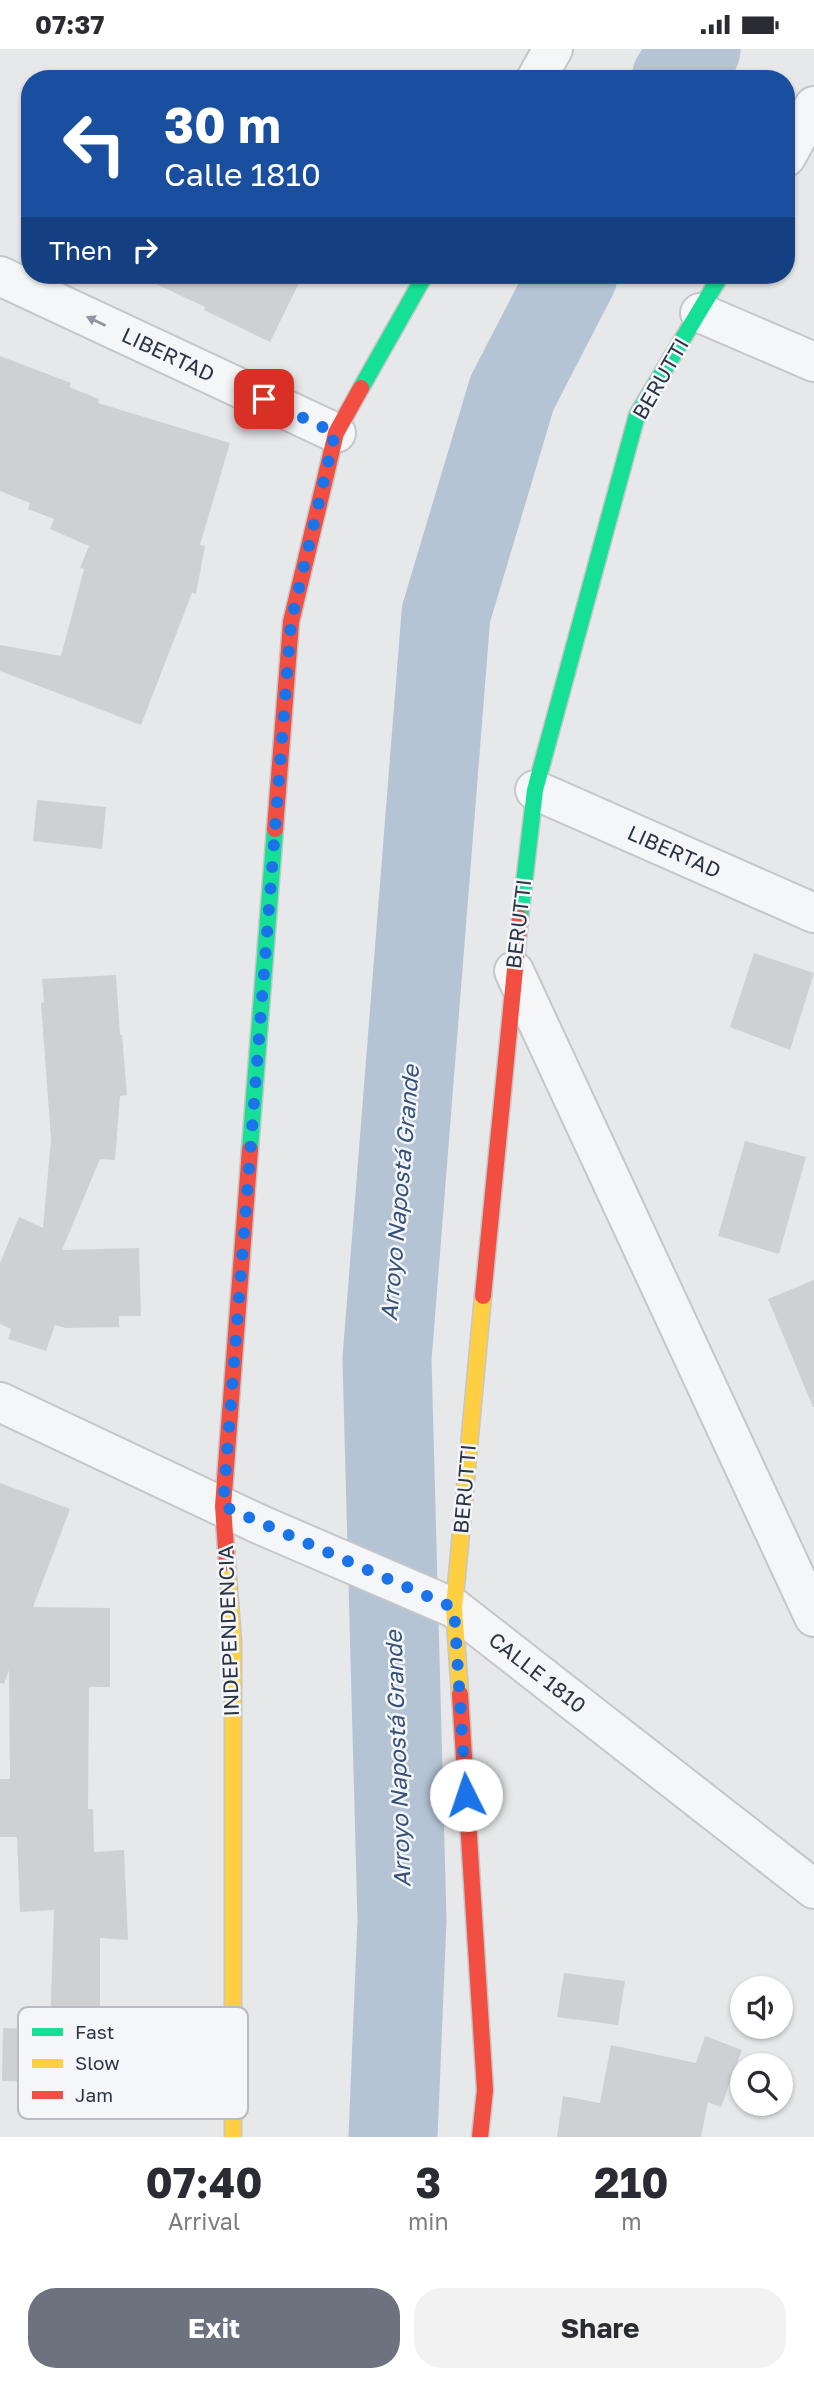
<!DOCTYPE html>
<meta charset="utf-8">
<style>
:root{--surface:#fff;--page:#f2f2f3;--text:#2b2b33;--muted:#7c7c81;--accent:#6c737f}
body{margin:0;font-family:"Golos Text",sans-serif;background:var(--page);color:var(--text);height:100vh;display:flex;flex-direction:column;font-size:26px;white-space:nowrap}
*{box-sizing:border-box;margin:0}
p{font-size:23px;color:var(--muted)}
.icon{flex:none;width:38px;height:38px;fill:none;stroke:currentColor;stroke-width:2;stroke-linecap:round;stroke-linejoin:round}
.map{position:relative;height:2088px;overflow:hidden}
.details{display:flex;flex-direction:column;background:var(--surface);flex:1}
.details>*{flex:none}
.hud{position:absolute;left:21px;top:21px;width:774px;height:214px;border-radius:28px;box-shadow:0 2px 5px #0004;background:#1a4fa0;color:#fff;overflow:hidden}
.controls{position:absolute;left:730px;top:1927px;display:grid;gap:14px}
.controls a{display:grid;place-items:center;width:63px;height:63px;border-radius:50%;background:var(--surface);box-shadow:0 2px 5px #0004;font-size:35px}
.pin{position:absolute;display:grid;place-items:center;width:60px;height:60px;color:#fff;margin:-30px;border-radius:14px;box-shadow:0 4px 10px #0006}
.me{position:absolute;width:77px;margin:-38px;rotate:356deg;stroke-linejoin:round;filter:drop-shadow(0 0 5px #0008)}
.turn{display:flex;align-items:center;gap:24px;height:147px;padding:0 28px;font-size:32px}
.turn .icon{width:91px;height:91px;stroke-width:2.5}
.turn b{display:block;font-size:49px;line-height:60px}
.then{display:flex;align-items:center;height:66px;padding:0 28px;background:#0003;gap:14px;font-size:26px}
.eta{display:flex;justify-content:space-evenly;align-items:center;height:119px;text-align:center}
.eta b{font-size:42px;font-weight:700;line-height:49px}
.primary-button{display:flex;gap:14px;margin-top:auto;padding:14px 28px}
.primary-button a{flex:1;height:80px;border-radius:28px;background:var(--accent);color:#fff;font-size:28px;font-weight:700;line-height:80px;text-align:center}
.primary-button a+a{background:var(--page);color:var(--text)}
.status{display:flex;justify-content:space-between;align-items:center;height:49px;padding:0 35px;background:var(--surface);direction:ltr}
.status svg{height:19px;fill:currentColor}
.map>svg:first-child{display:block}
</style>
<div class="status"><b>07:37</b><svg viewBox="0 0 49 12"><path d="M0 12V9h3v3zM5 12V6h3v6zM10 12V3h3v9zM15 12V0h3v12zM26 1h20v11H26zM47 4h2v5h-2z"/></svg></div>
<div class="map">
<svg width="814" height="2088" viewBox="0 0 814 2088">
<rect width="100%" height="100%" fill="#e6e8ea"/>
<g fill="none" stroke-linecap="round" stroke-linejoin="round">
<path stroke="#b4c4d5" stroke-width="89" d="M 676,30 L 696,0
M 393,2088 L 402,1871 L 387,1310 L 446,565 L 512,344 L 573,226"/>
</g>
<path fill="#ced0d3" d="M 137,226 L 303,226 L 270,293 L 204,261 L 205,258 Z
M 0,307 L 71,334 L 69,338 L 99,350 L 98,354 L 230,394 L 200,496 L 205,497 L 196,545 L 192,544 L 141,676 L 0,622 L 0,596 L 61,607 L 84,520 L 80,519 L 89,497 L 50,480 L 54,470 L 28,460 L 30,454 L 0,442 Z
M 37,751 L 106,758 L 102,800 L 33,792 Z
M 754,904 L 814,924 L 790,1001 L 730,978 Z
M 116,926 L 120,986 L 122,986 L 127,1046 L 120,1047 L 115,1111 L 100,1110 L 62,1201 L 139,1199 L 141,1267 L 119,1267 L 119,1278 L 66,1279 L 55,1276 L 46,1302 L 8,1290 L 11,1280 L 0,1275 L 0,1214 L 19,1168 L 43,1179 L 51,1090 L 41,954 L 44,953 L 42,930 Z
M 745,1092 L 806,1108 L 779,1205 L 718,1187 Z
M 814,1231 L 814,1358 L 813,1358 L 768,1250 Z
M 0,1434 L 70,1460 L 33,1558 L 110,1559 L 110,1638 L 89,1638 L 88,1760 L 93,1760 L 94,1803 L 124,1801 L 128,1891 L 100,1889 L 100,1981 L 50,1981 L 54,1861 L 20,1863 L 17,1788 L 0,1788 L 0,1730 L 10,1730 L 9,1621 L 4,1635 L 0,1634 Z
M 564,1924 L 625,1932 L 618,1976 L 557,1968 Z
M 3,1979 L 46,1980 L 44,2033 L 2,2032 Z
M 705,1987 L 742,2001 L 721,2058 L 708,2053 L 701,2088 L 557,2088 L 563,2047 L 600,2054 L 611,1996 L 696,2014 Z"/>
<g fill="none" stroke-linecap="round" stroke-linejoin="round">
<g stroke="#c4c6c8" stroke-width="42">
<path id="street" d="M 536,30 L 553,0
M 786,108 L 814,57
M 0,227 L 336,384
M 700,264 L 814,313
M 535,741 L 814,864
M 514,922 L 814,1568
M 0,1353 L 261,1476 L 454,1559 L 814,1840"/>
</g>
<g stroke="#c4c6c8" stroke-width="19">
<path id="fast" d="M 361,339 L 425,226
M 520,869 L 535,741 L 637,366 L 721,226
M 250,1100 L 275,780"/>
</g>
<g stroke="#c4c6c8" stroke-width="19">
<path id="slow" d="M 227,1514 L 233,1593 L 233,2088
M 460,1645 L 454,1559 L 483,1247"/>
</g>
<g stroke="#c4c6c8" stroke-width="19">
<path id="jam" d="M 275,780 L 291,573 L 336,384 L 361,339
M 483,1247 L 520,869
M 227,1514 L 223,1457 L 250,1100
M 460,1645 L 485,2041 L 480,2088"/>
</g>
<use href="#street" stroke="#f5f6f7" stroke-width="38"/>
<use href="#fast" stroke="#16e098" stroke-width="16"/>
<use href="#slow" stroke="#ffcf43" stroke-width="16"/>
<use href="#jam" stroke="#f24e42" stroke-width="16"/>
</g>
<defs><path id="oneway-solid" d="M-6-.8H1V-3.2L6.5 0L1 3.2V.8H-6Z" transform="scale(1.75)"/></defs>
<use fill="#90959e" href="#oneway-solid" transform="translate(96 272) rotate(-155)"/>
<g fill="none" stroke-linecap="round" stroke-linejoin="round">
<path stroke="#1a73e8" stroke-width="12" stroke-dasharray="0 21.6" d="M 264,350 L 335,384 L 291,573 L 223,1457 L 454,1559 L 466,1746"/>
</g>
<g text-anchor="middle" stroke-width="5" stroke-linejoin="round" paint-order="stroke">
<g font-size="21" fill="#2b3445" stroke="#f4f6f9">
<text transform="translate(168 306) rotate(25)" y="7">LIBERTAD</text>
<text transform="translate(661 330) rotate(-60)" y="7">BERUTTI</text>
<text transform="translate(674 803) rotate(24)" y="7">LIBERTAD</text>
<text transform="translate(519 875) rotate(-83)" y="7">BERUTTI</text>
<text transform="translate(465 1440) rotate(-85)" y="7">BERUTTI</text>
<text transform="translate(229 1582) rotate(-92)" y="7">INDEPENDENCIA</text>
<text transform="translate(537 1624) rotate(38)" y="7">CALLE 1810</text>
</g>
<g font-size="23" font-style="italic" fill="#34527a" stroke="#f4f6f9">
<text transform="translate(400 1144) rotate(-85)" y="8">Arroyo Napostá Grande</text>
<text transform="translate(398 1710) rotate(-92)" y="8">Arroyo Napostá Grande</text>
</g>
</g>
<rect x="18" y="1958" width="230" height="112" rx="10" fill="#f4f6f9" stroke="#b8bcc3" stroke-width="2"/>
<rect x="32" y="1979" width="31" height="8" fill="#16e098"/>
<rect x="32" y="2010" width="31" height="9" fill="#ffcf43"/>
<rect x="32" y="2042" width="31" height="8" fill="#f24e42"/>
<g font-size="19" fill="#2b3445">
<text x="75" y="1990">Fast</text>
<text x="75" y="2021">Slow</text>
<text x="75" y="2053">Jam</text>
</g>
</svg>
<div class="controls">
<a><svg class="icon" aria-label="sound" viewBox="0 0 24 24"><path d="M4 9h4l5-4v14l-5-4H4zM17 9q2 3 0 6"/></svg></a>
<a><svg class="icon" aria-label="search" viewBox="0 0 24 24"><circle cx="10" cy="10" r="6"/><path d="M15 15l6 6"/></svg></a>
</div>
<div class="pin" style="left:264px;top:350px;background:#d93025"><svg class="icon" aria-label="arrive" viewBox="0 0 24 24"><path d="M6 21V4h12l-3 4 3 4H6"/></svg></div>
<svg class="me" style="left:466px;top:1746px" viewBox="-20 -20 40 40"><circle r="19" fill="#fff"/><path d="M0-13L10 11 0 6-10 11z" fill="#1a73e8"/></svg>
<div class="hud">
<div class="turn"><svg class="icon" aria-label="left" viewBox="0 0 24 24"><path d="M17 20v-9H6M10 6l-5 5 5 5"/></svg><div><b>30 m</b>Calle 1810</div></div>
<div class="then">Then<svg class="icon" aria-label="right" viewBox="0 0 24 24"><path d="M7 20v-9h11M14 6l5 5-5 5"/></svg></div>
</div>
</div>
<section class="details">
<div class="eta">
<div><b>07:40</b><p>Arrival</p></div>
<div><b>3</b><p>min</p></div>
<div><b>210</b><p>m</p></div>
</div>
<div class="primary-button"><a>Exit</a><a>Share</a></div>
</section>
